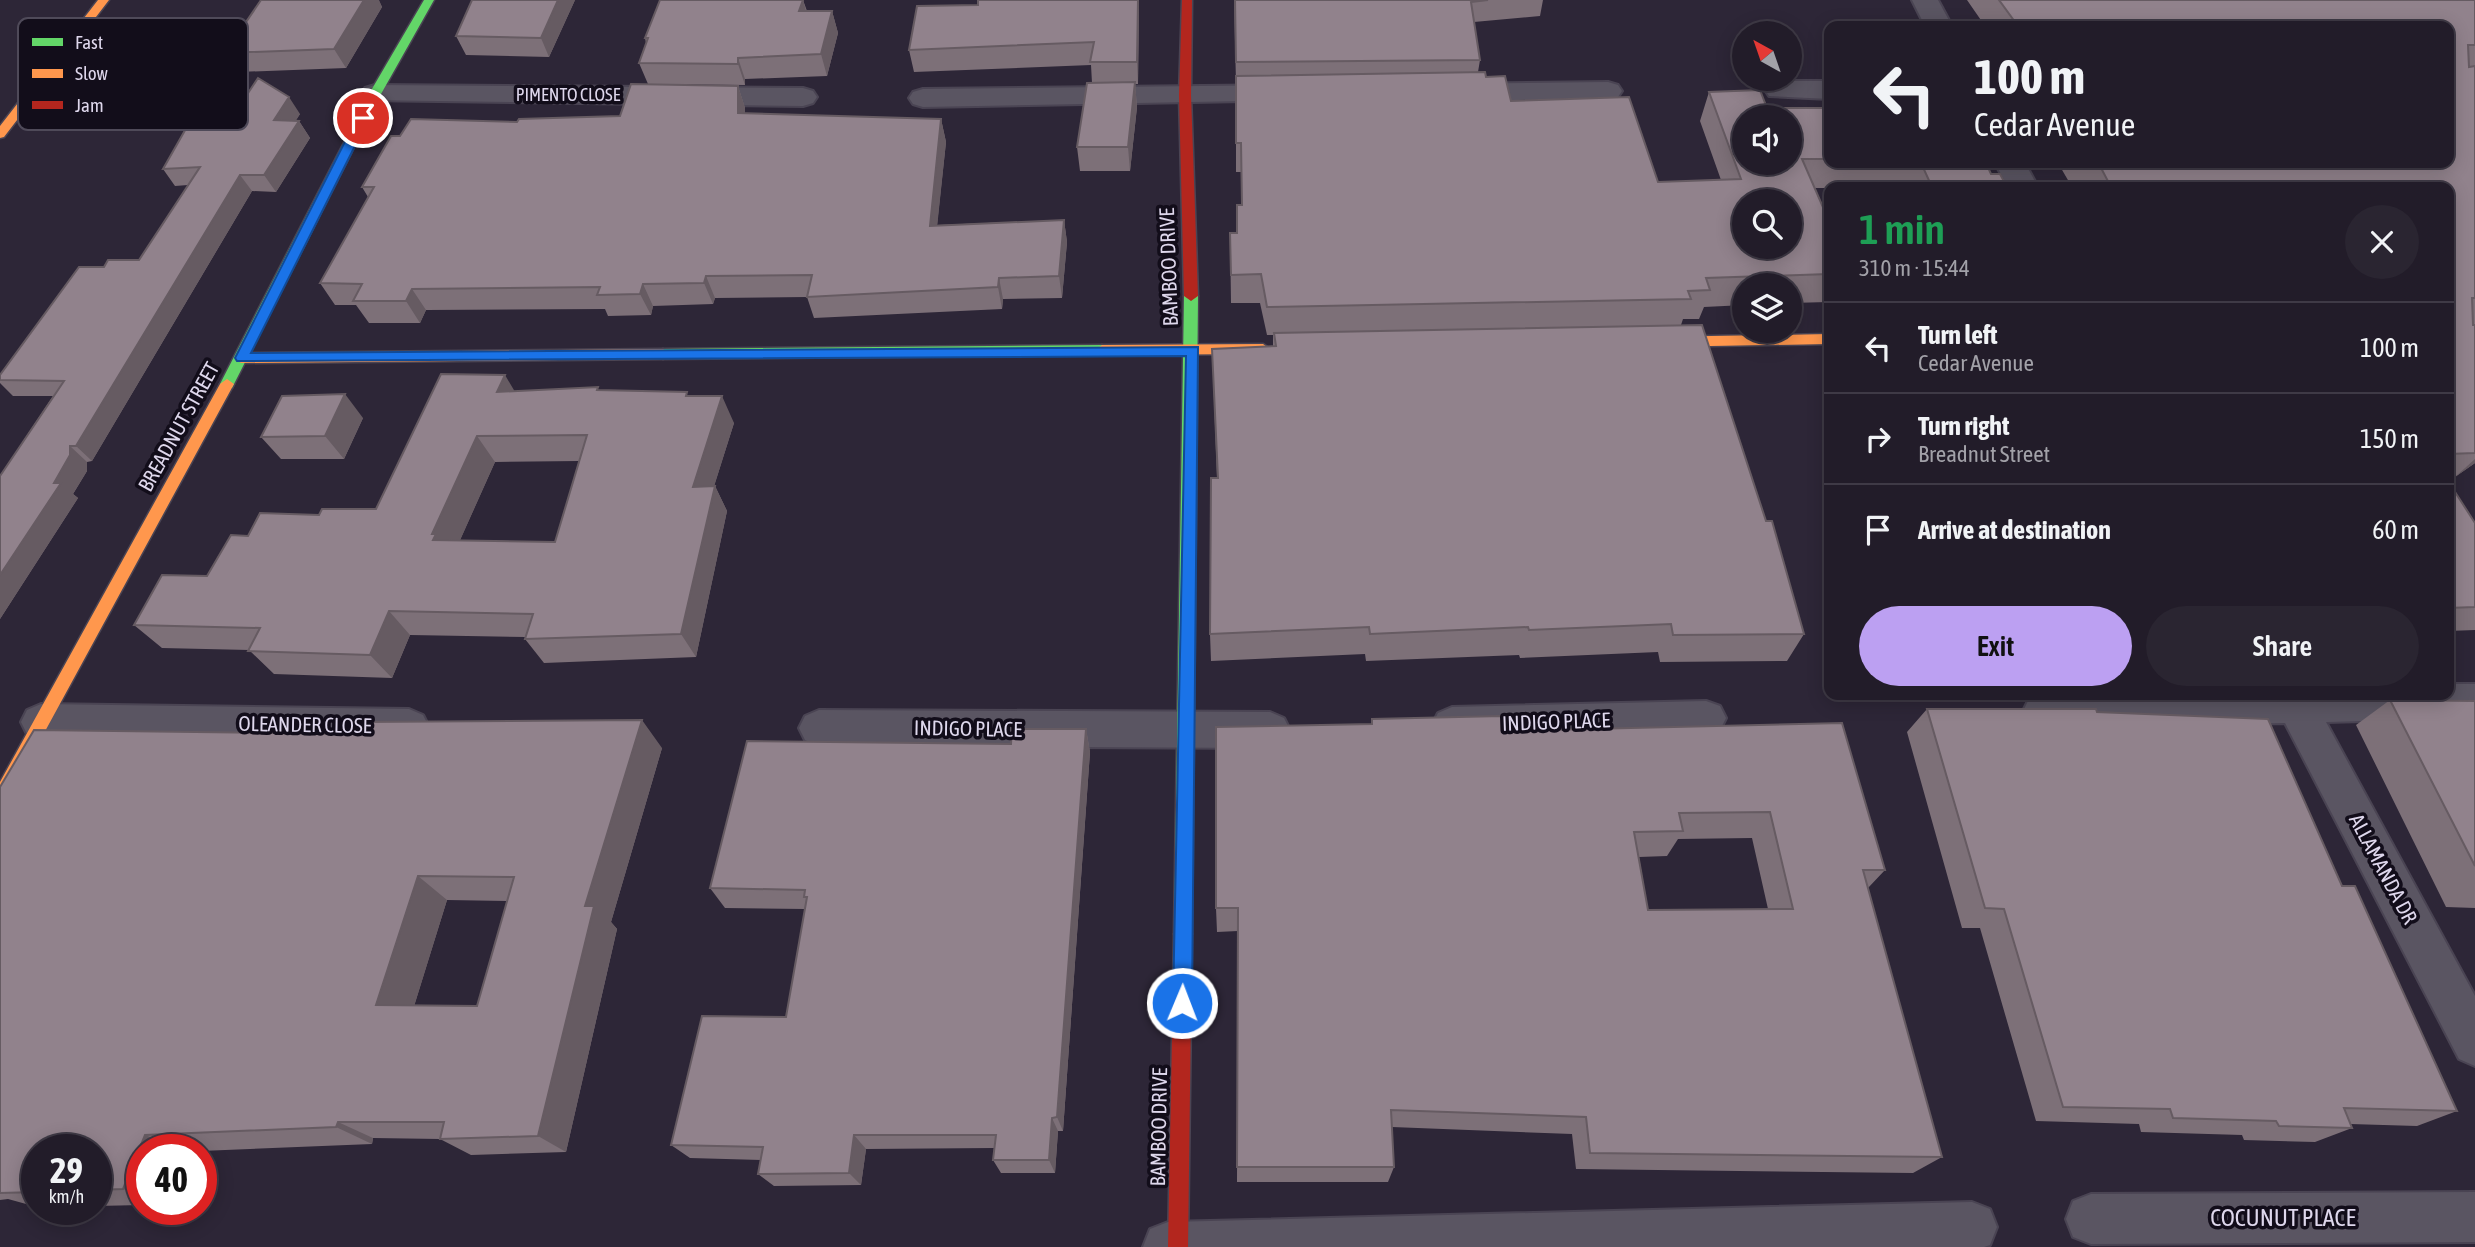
<!DOCTYPE html>
<meta charset="utf-8">
<style>
:root{--surface:#221c29;--page:#2a2531;--text:#f1f3f6;--muted:#a2a1a8;--line:#3f3a46;--accent:#bca0f2}
body{margin:0;font-family:"Asap Condensed",sans-serif;background:var(--page);color:var(--text);height:100vh;display:flex;flex-direction:column;font-size:26px;white-space:nowrap}
*{box-sizing:border-box;margin:0}
p{font-size:23px;color:var(--muted)}
.icon{flex:none;width:38px;height:38px;fill:none;stroke:currentColor;stroke-width:2;stroke-linecap:round;stroke-linejoin:round}
.map{position:relative;flex:1;overflow:hidden}
.drawer{position:absolute;left:1824px;top:182px;width:630px;height:518px;display:flex;flex-direction:column;background:var(--surface);border-radius:14px;box-shadow:0 4px 18px #0003,0 0 0 2px var(--line)}
.drawer>*{flex:none}
.guide{position:absolute;left:1824px;top:21px;width:630px;height:147px;border-radius:14px;box-shadow:0 4px 18px #0003,0 0 0 2px var(--line);background:#221c29;color:var(--text);overflow:hidden}
.needle{width:46px;rotate:320deg}
.controls{position:absolute;left:1732px;top:21px;display:grid;gap:14px}
.controls a{display:grid;place-items:center;width:70px;height:70px;border-radius:50%;background:var(--surface);box-shadow:0 4px 18px #0003,0 0 0 2px var(--line);font-size:35px}
.speed{position:absolute;left:21px;top:1134px;display:flex;gap:14px;font-size:35px;font-weight:700;text-align:center}
.speed>*{display:grid;place-content:center;width:91px;height:91px;border-radius:50%;background:var(--surface);box-shadow:0 4px 18px #0003,0 0 0 2px var(--line);line-height:1}
.speed small{font-size:18px;font-weight:400}
.speed .limit{border:10px solid #d22;background:#fff;color:#111}
.pin{position:absolute;display:grid;place-items:center;width:60px;height:60px;color:#fff;margin:-30px;border:4px solid #fff;border-radius:50%;box-shadow:0 2px 7px #0007}
.me{position:absolute;width:77px;margin:-38px;rotate:1deg;stroke-linejoin:round;filter:drop-shadow(0 0 5px #0008)}
.turn{display:flex;align-items:center;gap:24px;height:147px;padding:0 35px;font-size:32px}
.turn .icon{width:91px;height:91px;stroke-width:2.5}
.turn b{display:block;font-size:49px;line-height:60px}
.round{display:grid;place-items:center;flex:none;width:74px;height:74px;border-radius:37px;background:var(--page)}
.overview{display:flex;align-items:center;justify-content:space-between;height:119px;padding:0 35px}
h1{font-size:42px;font-weight:600;line-height:52px;color:#1e9e55}
.primary-button{display:flex;gap:14px;margin-top:auto;padding:14px 35px}
.primary-button a{flex:1;height:80px;border-radius:42px;background:var(--accent);color:#111;font-size:28px;font-weight:600;line-height:80px;text-align:center}
.primary-button a+a{background:var(--page);color:var(--text)}
ul{padding:0;list-style:none}
li{display:flex;align-items:center;gap:21px;height:91px;padding:0 35px;border-top:2px solid var(--line)}
li div{flex:1}
li b{display:block;font-size:26px}
li em{font-style:normal}
.map>svg:first-child{display:block}
</style>
<div class="map">
<svg width="2475" height="1247" viewBox="0 0 2475 1247">
<rect width="100%" height="100%" fill="#2d2637"/>
<g fill="none" stroke-linecap="round" stroke-linejoin="round">
<g stroke="#4a4453" stroke-width="4">
<path id="street" d="M 1912,0 L 1938,0 L 1952,26 L 1925,26 Z
M 1779,81 L 1829,81 L 1829,99 L 1769,96 L 1765,90 L 1769,84 Z
M 1608,82 L 1618,85 L 1622,91 L 1618,97 L 1456,102 L 1446,99 L 1442,93 L 1446,87 L 1456,84 Z
M 375,85 L 803,88 L 813,91 L 817,97 L 813,103 L 803,106 L 365,100 L 361,94 L 365,88 Z
M 1287,85 L 1297,88 L 1301,94 L 1297,100 L 923,107 L 913,104 L 909,98 L 913,92 L 923,89 Z
M 1995,163 L 2025,163 L 2038,187 L 2008,187 Z
M 2448,684 L 2475,684 L 2475,718 L 2326,722 L 2475,996 L 2475,1066 L 2459,1059 L 2285,723 L 2043,728 L 2029,723 L 2023,711 L 2029,699 L 2040,695 L 2448,695 Z
M 1706,701 L 1720,706 L 1726,718 L 1720,730 L 1706,735 L 1452,743 L 1438,737 L 1432,725 L 1438,713 L 1452,707 Z
M 41,704 L 409,709 L 423,715 L 429,727 L 423,739 L 409,745 L 41,740 L 27,734 L 21,722 L 27,710 Z
M 819,710 L 1270,712 L 1284,718 L 1290,730 L 1284,742 L 1270,748 L 819,746 L 805,740 L 799,728 L 805,716 Z
M 2475,1192 L 2475,1242 L 2091,1244 L 2073,1237 L 2066,1219 L 2073,1201 L 2091,1194 Z
M 1972,1202 L 1990,1209 L 1997,1227 L 1990,1245 L 1984,1247 L 1143,1247 L 1150,1229 L 1168,1222 Z"/>
</g>
<g stroke="#4a4453" stroke-width="3">
<path id="fast" d="M 424,0 L 434,0 L 381,94 L 234,384 L 232,388 L 222,388 L 220,384 L 369,94 Z
M 1191,291 L 1198,296 L 1192,934 L 1189,940 L 1183,943 L 1177,940 L 1174,934 L 1184,296 Z
M 1102,345 L 1109,350 L 1102,355 L 663,359 L 656,354 L 663,349 Z"/>
</g>
<g stroke="#4a4453" stroke-width="3">
<path id="slow" d="M 98,0 L 109,0 L 4,137 L 0,138 L 0,126 Z
M 1829,334 L 1829,344 L 1656,347 L 1649,342 L 1656,337 Z
M 1263,344 L 1270,349 L 1263,354 L 1102,355 L 1095,350 L 1102,345 Z
M 663,349 L 670,354 L 663,359 L 241,363 L 234,358 L 241,353 Z
M 227,379 L 234,384 L 6,803 L 0,806 L 0,782 L 220,384 Z"/>
</g>
<g stroke="#4a4453" stroke-width="3">
<path id="jam" d="M 1182,0 L 1192,0 L 1191,95 L 1198,296 L 1191,301 L 1184,296 L 1179,95 Z
M 1183,925 L 1189,928 L 1192,934 L 1188,1247 L 1168,1247 L 1174,934 L 1177,928 Z"/>
</g>
<use href="#street" fill="#5a5562" fill-rule="evenodd"/>
<use href="#fast" fill="#63d668" fill-rule="evenodd"/>
<use href="#slow" fill="#ff974d" fill-rule="evenodd"/>
<use href="#jam" fill="#b3261e" fill-rule="evenodd"/>
</g>
<path fill="#7d7078" fill-rule="evenodd" d="M 575,0 L 549,57 L 466,55 L 456,36 Z
M 803,0 L 807,11 L 832,11 L 838,33 L 827,76 L 745,79 L 745,85 L 648,84 L 639,63 L 646,43 L 645,38 Z
M 978,0 L 1139,0 L 1138,84 L 1135,84 L 1137,107 L 1130,171 L 1080,171 L 1077,147 L 1092,83 L 1091,65 L 914,72 L 909,50 L 978,5 Z
M 1234,0 L 1543,0 L 1540,16 L 1474,22 L 1480,60 L 1478,72 L 1486,77 L 1511,101 L 1658,182 L 1721,180 L 1700,121 L 1709,92 L 1767,108 L 1829,108 L 1829,163 L 1986,163 L 1991,174 L 2007,187 L 1829,187 L 1829,188 L 1815,188 L 1829,220 L 1829,302 L 1790,303 L 1790,285 L 1745,285 L 1745,305 L 1704,307 L 1699,319 L 1683,319 L 1681,325 L 1804,634 L 1787,661 L 1660,662 L 1658,652 L 1520,658 L 1519,655 L 1366,661 L 1365,654 L 1211,661 L 1210,634 L 1217,478 L 1212,349 L 1273,346 L 1273,335 L 1267,335 L 1260,303 L 1231,303 L 1230,233 L 1237,233 L 1242,205 L 1241,172 L 1236,172 L 1236,83 Z
M 1967,0 L 2475,0 L 2475,324 L 2473,324 L 2473,325 L 2475,325 L 2475,463 L 2455,477 L 2448,478 L 2448,187 L 2072,187 L 2058,163 L 2448,163 L 2448,26 L 1985,26 Z
M 379,1 L 382,7 L 346,68 L 238,72 L 225,53 Z
M 738,86 L 745,108 L 745,114 L 941,119 L 946,142 L 937,225 L 1064,220 L 1067,242 L 1062,298 L 1003,299 L 1002,309 L 814,318 L 807,297 L 715,298 L 713,304 L 653,306 L 651,315 L 608,316 L 605,309 L 426,310 L 420,323 L 369,323 L 356,305 L 335,305 L 320,283 L 368,197 L 362,187 L 400,136 L 517,122 L 620,116 Z
M 300,114 L 295,121 L 299,121 L 310,138 L 276,192 L 252,191 L 92,461 L 87,462 L 87,471 L 73,494 L 78,498 L 0,619 L 0,476 L 53,396 L 13,396 L 0,383 L 0,375 L 104,267 L 139,260 L 188,185 L 175,186 L 163,169 L 231,119 Z
M 600,390 L 689,396 L 734,423 L 714,486 L 715,486 L 727,511 L 696,657 L 544,663 L 525,639 L 526,637 L 410,635 L 392,678 L 274,674 L 249,650 L 162,648 L 134,625 L 207,576 L 248,536 L 319,515 L 376,509 L 514,391 ZM 579,461 L 555,542 L 460,540 L 495,462 Z
M 363,418 L 344,459 L 281,459 L 261,437 Z
M 2448,481 L 2475,523 L 2475,630 L 2448,631 Z
M 2390,700 L 2475,701 L 2475,908 L 2446,907 L 2356,725 Z
M 1927,709 L 2097,712 L 2342,886 L 2457,1111 L 2417,1126 L 2350,1124 L 2352,1128 L 2315,1142 L 2244,1140 L 2242,1135 L 2141,1132 L 2139,1124 L 2036,1121 L 1980,928 L 1962,928 L 1907,732 Z
M 1372,719 L 1504,731 L 1842,723 L 1885,870 L 1868,888 L 1942,1157 L 1913,1173 L 1576,1169 L 1572,1134 L 1392,1127 L 1394,1167 L 1388,1182 L 1237,1182 L 1238,931 L 1217,932 L 1216,908 L 1371,724 ZM 1752,838 L 1768,909 L 1648,910 L 1639,857 L 1667,856 L 1678,839 Z
M 1086,729 L 1090,752 L 1063,1131 L 1058,1131 L 1055,1173 L 1001,1173 L 993,1160 L 994,1148 L 866,1149 L 861,1185 L 774,1186 L 758,1174 L 761,1160 L 690,1158 L 671,1145 L 786,1017 L 805,909 L 725,908 L 710,888 L 1011,744 Z
M 662,748 L 611,922 L 617,929 L 566,1152 L 471,1155 L 440,1139 L 373,1138 L 372,1144 L 201,1151 L 201,1150 L 142,1150 L 142,1205 L 96,1206 L 96,1150 L 37,1150 L 37,1207 L 8,1199 L 0,1200 L 0,787 ZM 447,900 L 507,901 L 477,1006 L 414,1006 Z"/>
<path fill="#665b62" d="M 364,0 L 379,0 L 382,7 L 346,68 L 334,49 Z
M 558,0 L 575,0 L 549,57 L 541,38 Z
M 803,0 L 809,21 L 799,11 Z
M 1138,0 L 1139,0 L 1138,84 L 1137,62 Z
M 832,11 L 838,33 L 827,76 L 821,54 Z
M 738,58 L 745,79 L 745,85 L 738,64 Z
M 1135,82 L 1137,107 L 1130,171 L 1128,147 Z
M 738,86 L 745,108 L 745,136 L 738,113 Z
M 289,97 L 300,114 L 286,137 L 274,120 Z
M 941,119 L 946,142 L 935,247 L 930,226 Z
M 299,121 L 310,138 L 276,192 L 264,175 Z
M 240,175 L 252,191 L 92,461 L 76,446 Z
M 1064,220 L 1067,242 L 1062,298 L 1059,276 Z
M 706,276 L 715,298 L 713,304 L 704,283 Z
M 999,278 L 1003,299 L 1002,309 L 998,287 Z
M 643,284 L 653,306 L 651,315 L 640,294 Z
M 412,289 L 426,310 L 420,323 L 406,301 Z
M 505,375 L 521,402 L 497,392 Z
M 345,394 L 363,418 L 344,459 L 325,436 Z
M 722,396 L 734,423 L 706,512 L 693,487 Z
M 477,436 L 495,462 L 453,556 L 433,540 L 432,534 Z
M 70,446 L 87,462 L 87,471 L 73,494 L 78,498 L 0,619 L 0,575 L 54,483 Z
M 2475,459 L 2475,463 L 2455,477 Z
M 715,486 L 727,511 L 696,657 L 681,634 Z
M 389,611 L 410,635 L 392,678 L 370,655 Z
M 642,720 L 662,748 L 611,922 L 617,929 L 566,1152 L 538,1136 L 585,906 Z
M 1086,729 L 1090,752 L 1063,1131 L 1057,1117 Z
M 418,876 L 447,900 L 408,1026 L 376,1005 Z
M 1052,1118 L 1058,1131 L 1055,1173 L 1049,1160 Z
M 338,1122 L 373,1138 L 372,1144 L 336,1127 Z
M 145,1135 L 184,1150 L 142,1150 L 142,1195 L 123,1189 Z
M 854,1135 L 866,1149 L 861,1185 L 849,1173 Z"/>
<path fill="#91828c" stroke="#665b62" stroke-width="2" fill-rule="evenodd" d="M 261,0 L 364,0 L 334,49 L 225,53 Z
M 472,0 L 558,0 L 541,38 L 456,36 Z
M 660,0 L 803,0 L 799,11 L 832,11 L 821,54 L 738,58 L 738,64 L 639,63 L 648,38 L 645,38 Z
M 978,0 L 1138,0 L 1137,62 L 1090,62 L 1094,42 L 909,50 L 917,6 L 978,5 Z
M 1235,0 L 1488,0 L 1471,2 L 1480,60 L 1236,62 Z
M 1999,0 L 2475,0 L 2475,45 L 2468,45 L 2469,67 L 2475,66 L 2475,298 L 2472,298 L 2473,325 L 2475,325 L 2475,453 L 2448,454 L 2448,187 L 2111,187 L 2100,166 L 2093,166 L 2091,163 L 2448,163 L 2448,26 L 2018,26 Z
M 1485,72 L 1486,77 L 1505,76 L 1511,101 L 1629,97 L 1658,182 L 1741,179 L 1709,92 L 1760,90 L 1767,108 L 1829,108 L 1829,159 L 1802,159 L 1829,221 L 1829,274 L 1706,278 L 1710,290 L 1688,291 L 1691,299 L 1267,307 L 1261,274 L 1231,275 L 1230,233 L 1237,233 L 1237,205 L 1242,205 L 1241,143 L 1236,143 L 1236,76 ZM 1745,117 L 1790,117 L 1790,163 L 1745,163 ZM 1745,201 L 1790,201 L 1790,247 L 1745,247 Z
M 258,78 L 289,97 L 274,120 L 299,121 L 264,175 L 240,175 L 76,446 L 70,446 L 70,455 L 54,483 L 61,483 L 0,575 L 0,476 L 64,381 L 0,380 L 0,375 L 79,267 L 104,267 L 108,260 L 139,260 L 200,167 L 163,169 L 192,118 L 231,119 Z
M 1135,82 L 1128,147 L 1077,147 L 1087,83 Z
M 631,84 L 738,86 L 738,113 L 941,119 L 930,226 L 1064,220 L 1059,276 L 999,278 L 998,287 L 807,297 L 812,275 L 706,276 L 704,283 L 643,284 L 640,294 L 597,295 L 600,287 L 412,289 L 406,301 L 353,301 L 362,284 L 320,283 L 374,187 L 362,187 L 391,136 L 400,136 L 411,119 L 517,122 L 519,119 L 620,116 Z
M 1921,163 L 1986,163 L 1991,174 L 2000,174 L 2007,187 L 1932,187 Z
M 1702,325 L 1766,521 L 1772,521 L 1804,634 L 1673,635 L 1671,624 L 1529,630 L 1528,627 L 1370,634 L 1369,627 L 1210,634 L 1211,478 L 1218,478 L 1212,349 L 1276,346 L 1274,333 Z
M 441,374 L 505,375 L 497,392 L 598,387 L 597,390 L 687,392 L 686,396 L 722,396 L 693,487 L 715,486 L 681,634 L 525,639 L 533,614 L 389,611 L 370,655 L 248,651 L 260,628 L 134,625 L 162,575 L 207,576 L 231,535 L 248,536 L 260,513 L 319,515 L 322,509 L 376,509 ZM 587,435 L 555,542 L 433,540 L 436,534 L 432,534 L 477,436 Z
M 345,394 L 325,436 L 261,437 L 282,396 Z
M 2448,481 L 2475,523 L 2475,607 L 2448,608 Z
M 2390,700 L 2475,701 L 2475,866 Z
M 1927,709 L 2096,709 L 2097,712 L 2268,719 L 2342,886 L 2355,886 L 2457,1111 L 2344,1108 L 2352,1128 L 2279,1126 L 2276,1121 L 2173,1118 L 2170,1109 L 2063,1107 L 2004,909 L 1985,908 Z
M 1502,716 L 1504,731 L 1842,723 L 1885,870 L 1863,870 L 1942,1157 L 1590,1153 L 1586,1117 L 1391,1110 L 1394,1167 L 1237,1167 L 1238,908 L 1216,908 L 1216,727 L 1372,724 L 1372,719 ZM 1770,812 L 1793,909 L 1648,910 L 1634,832 L 1683,831 L 1679,813 Z
M 642,720 L 585,906 L 594,906 L 538,1136 L 440,1139 L 444,1122 L 338,1122 L 336,1127 L 145,1135 L 123,1189 L 96,1190 L 96,1150 L 37,1150 L 37,1192 L 0,1193 L 0,787 L 34,730 L 354,734 L 359,722 ZM 418,876 L 514,877 L 477,1006 L 376,1005 Z
M 1012,729 L 1086,729 L 1057,1117 L 1052,1118 L 1049,1160 L 993,1160 L 996,1135 L 854,1135 L 849,1173 L 758,1174 L 763,1147 L 671,1145 L 702,1016 L 786,1017 L 807,897 L 804,897 L 805,890 L 710,888 L 747,741 L 1011,744 Z"/>
<path fill="#1a73e8" stroke="#114b97" stroke-width="2" d="M 363,114 L 369,118 L 251,353 L 1198,347 L 1192,1003 L 1189,1009 L 1182,1012 L 1176,1009 L 1173,1003 L 1186,356 L 237,361 L 235,358 L 357,118 Z"/>
<g text-anchor="middle" stroke-width="7" stroke-linejoin="round" paint-order="stroke">
<g font-size="18" fill="#ded7ec" stroke="#120d1a">
<text x="568" y="101">PIMENTO CLOSE</text>
</g>
<g font-size="21" fill="#ded7ec" stroke="#120d1a">
<text transform="translate(1169 267) rotate(-92)" y="7">BAMBOO DRIVE</text>
<text transform="translate(179 427) rotate(-61)" y="7">BREADNUT STREET</text>
<text transform="translate(1556 722) rotate(-2)" y="7">INDIGO PLACE</text>
<text transform="translate(305 725) rotate(1)" y="7">OLEANDER CLOSE</text>
<text transform="translate(968 729) rotate(1)" y="7">INDIGO PLACE</text>
<text transform="translate(2383 869) rotate(62)" y="7">ALLAMANDA DR</text>
<text transform="translate(1159 1127) rotate(-89)" y="7">BAMBOO DRIVE</text>
</g>
<g font-size="24" fill="#ded7ec" stroke="#120d1a">
<text x="2283" y="1226">COCUNUT PLACE</text>
</g>
</g>
<rect x="18" y="18" width="230" height="112" rx="10" fill="#120d1a" stroke="#4f4a59" stroke-width="2"/>
<rect x="32" y="38" width="31" height="8" fill="#63d668"/>
<rect x="32" y="69" width="31" height="9" fill="#ff974d"/>
<rect x="32" y="101" width="31" height="8" fill="#b3261e"/>
<g font-size="19" fill="#ded7ec">
<text x="75" y="49">Fast</text>
<text x="75" y="80">Slow</text>
<text x="75" y="112">Jam</text>
</g>
</svg>
<div class="controls">
<a><svg class="needle" viewBox="-14 -14 28 28"><path d="M0-13l5 13h-10z" fill="#e53935"/><path d="M0 13l5-13h-10z" fill="#a2a1a8"/></svg></a>
<a><svg class="icon" aria-label="sound" viewBox="0 0 24 24"><path d="M4 9h4l5-4v14l-5-4H4zM17 9q2 3 0 6"/></svg></a>
<a><svg class="icon" aria-label="search" viewBox="0 0 24 24"><circle cx="10" cy="10" r="6"/><path d="M15 15l6 6"/></svg></a>
<a><svg class="icon" aria-label="layers" viewBox="0 0 24 24"><path d="M12 4l9 5-9 5-9-5zM3 14l9 5 9-5"/></svg></a>
</div>
<div class="speed"><div>29<small>km/h</small></div><div class="limit">40</div></div>
<div class="pin" style="left:363px;top:118px;background:#d93025"><svg class="icon" aria-label="arrive" viewBox="0 0 24 24"><path d="M6 21V4h12l-3 4 3 4H6"/></svg></div>
<svg class="me" style="left:1182px;top:1003px" viewBox="-20 -20 40 40"><circle r="17" fill="#1a73e8" stroke="#fff" stroke-width="3"/><path d="M0-11L8 9 0 5-8 9z" fill="#fff"/></svg>
<div class="guide">
<div class="turn"><svg class="icon" aria-label="left" viewBox="0 0 24 24"><path d="M17 20v-9H6M10 6l-5 5 5 5"/></svg><div><b>100 m</b>Cedar Avenue</div></div>
</div>
<section class="drawer">
<div class="overview"><div><h1>1 min</h1><p>310 m · 15:44</p></div><a class="round"><svg class="icon" aria-label="close" viewBox="0 0 24 24"><path d="M6 6l12 12M18 6L6 18"/></svg></a></div>
<ul>
<li><svg class="icon" aria-label="left" viewBox="0 0 24 24"><path d="M17 20v-9H6M10 6l-5 5 5 5"/></svg><div><b>Turn left</b><p>Cedar Avenue</p></div><em>100 m</em></li>
<li><svg class="icon" aria-label="right" viewBox="0 0 24 24"><path d="M7 20v-9h11M14 6l5 5-5 5"/></svg><div><b>Turn right</b><p>Breadnut Street</p></div><em>150 m</em></li>
<li><svg class="icon" aria-label="arrive" viewBox="0 0 24 24"><path d="M6 21V4h12l-3 4 3 4H6"/></svg><div><b>Arrive at destination</b></div><em>60 m</em></li>
</ul>
<div class="primary-button"><a>Exit</a><a>Share</a></div>
</section>
</div>
